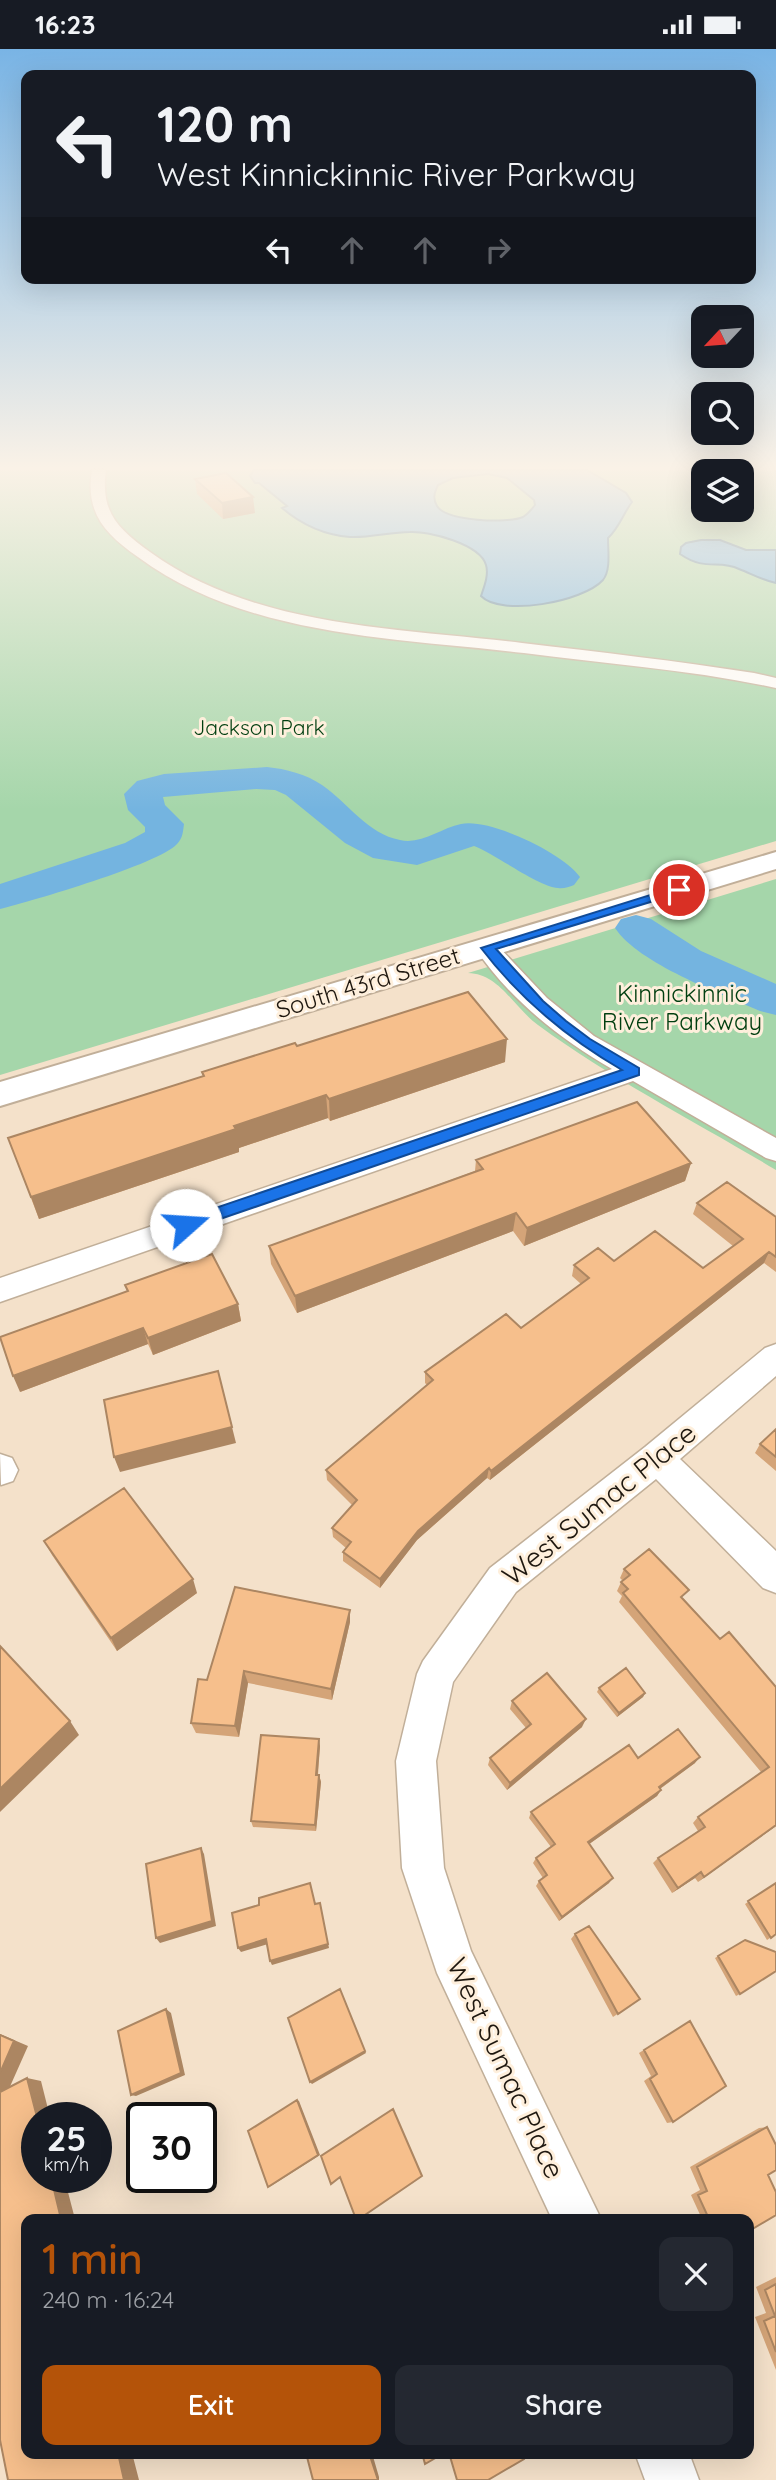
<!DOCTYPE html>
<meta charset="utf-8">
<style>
:root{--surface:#171b24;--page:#242831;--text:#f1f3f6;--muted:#9ea1a6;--accent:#b45309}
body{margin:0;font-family:Quicksand,sans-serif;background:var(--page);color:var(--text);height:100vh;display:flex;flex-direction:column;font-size:26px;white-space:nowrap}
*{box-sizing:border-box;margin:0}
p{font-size:23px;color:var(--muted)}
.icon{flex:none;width:38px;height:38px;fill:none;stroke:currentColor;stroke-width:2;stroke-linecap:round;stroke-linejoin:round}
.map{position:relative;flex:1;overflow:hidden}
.side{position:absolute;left:21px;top:2165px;width:733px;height:245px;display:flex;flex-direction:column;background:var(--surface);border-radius:14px;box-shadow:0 7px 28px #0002}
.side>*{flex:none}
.top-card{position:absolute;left:21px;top:21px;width:735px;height:214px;border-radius:14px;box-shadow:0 7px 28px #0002;background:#171b24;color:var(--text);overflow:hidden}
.needle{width:46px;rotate:244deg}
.fabs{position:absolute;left:691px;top:256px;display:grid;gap:14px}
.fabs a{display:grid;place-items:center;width:63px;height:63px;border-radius:14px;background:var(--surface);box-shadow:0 7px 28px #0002;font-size:35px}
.speed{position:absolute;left:21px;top:2053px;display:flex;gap:14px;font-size:35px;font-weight:700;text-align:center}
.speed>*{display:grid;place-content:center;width:91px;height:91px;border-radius:50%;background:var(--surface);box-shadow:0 7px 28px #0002;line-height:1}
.speed small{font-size:18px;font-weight:400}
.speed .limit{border:4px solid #111;border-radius:10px;background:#fff;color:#111}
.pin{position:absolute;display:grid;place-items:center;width:60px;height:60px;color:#fff;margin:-30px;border:4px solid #fff;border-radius:50%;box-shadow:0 2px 7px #0007}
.me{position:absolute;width:77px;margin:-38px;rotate:71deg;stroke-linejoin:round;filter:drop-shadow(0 0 5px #0008)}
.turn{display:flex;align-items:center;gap:24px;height:147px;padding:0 21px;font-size:32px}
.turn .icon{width:91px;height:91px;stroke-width:2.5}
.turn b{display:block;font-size:49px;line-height:60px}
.lanes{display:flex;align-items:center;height:66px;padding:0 21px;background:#0003;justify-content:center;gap:35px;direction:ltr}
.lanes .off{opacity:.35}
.round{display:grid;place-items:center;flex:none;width:74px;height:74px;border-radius:14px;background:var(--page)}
.head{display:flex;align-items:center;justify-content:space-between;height:119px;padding:0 21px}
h1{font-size:42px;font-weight:600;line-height:52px;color:var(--accent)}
.action{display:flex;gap:14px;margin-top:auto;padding:14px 21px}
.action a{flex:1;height:80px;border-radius:14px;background:var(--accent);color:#fff;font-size:28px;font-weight:600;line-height:80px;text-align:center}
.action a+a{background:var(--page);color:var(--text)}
.status{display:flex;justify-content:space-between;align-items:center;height:49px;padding:0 35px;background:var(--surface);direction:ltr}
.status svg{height:19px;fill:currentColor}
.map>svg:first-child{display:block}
</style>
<div class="status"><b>16:23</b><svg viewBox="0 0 49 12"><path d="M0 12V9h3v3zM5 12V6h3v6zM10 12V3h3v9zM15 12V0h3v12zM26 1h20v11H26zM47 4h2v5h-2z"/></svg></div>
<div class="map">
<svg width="776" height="2431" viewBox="0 0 776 2431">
<rect width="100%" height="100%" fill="#f4e1ca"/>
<path fill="#a5d6aa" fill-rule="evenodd" d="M 0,421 L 776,421 L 776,792 L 0,1026 ZM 704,422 L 742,422 L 742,460 L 704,460 Z
M 776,830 L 776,1121 C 696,1073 613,1031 538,976 C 513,958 500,925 468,924 Z"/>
<path fill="#74b4e0" stroke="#5a85a1" stroke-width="2" fill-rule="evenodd" d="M 254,421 L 587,421 L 626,444 L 632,453 C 623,465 619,479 608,489 C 608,502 611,521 603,531 C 583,553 501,568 481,547 C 484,538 489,526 486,516 C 480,495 429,482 410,483 C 390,483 370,489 350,488 C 324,486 302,476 282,459 L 287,457 L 259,434 L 255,434 L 250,427 ZM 488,425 L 507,429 L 534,451 L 535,456 C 531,461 528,465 523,468 C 507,475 446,472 437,457 C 432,449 435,443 438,436 L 453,429 Z
M 701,491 L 720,491 L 746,501 L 776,501 L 776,534 C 762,531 752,525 739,520 C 718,510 706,523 680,505 L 681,498 L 686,494 Z"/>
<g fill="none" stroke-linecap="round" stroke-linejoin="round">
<path fill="#74b4e0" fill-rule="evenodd" d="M 267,718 C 286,720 306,725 322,736 C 348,754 368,785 400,791 C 421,796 441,779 461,775 C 490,769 563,804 580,828 L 574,836 C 569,838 563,840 558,839 C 537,837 497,806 474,797 L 417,816 L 373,809 L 345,794 L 286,746 L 275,741 L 256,740 L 163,748 L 165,756 L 184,775 C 183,782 183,789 177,795 C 159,815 32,852 0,860 L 0,835 L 125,794 L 145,783 L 145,778 L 128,761 L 124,745 L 137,732 L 164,725 Z
M 636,866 L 651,870 L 701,902 L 776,935 L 776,966 L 760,962 C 720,944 639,915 615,879 L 621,870 Z"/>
<g stroke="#c1af99" stroke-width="3">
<path id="minor" d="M 92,421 L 106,421 C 100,463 118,480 150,503 C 255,579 398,579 522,594 C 600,603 677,612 754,624 L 776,629 L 776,639 C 694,621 608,615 524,604 C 395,589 246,588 138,508 C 105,485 85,464 92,421 Z
M 487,892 L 495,894 L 547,949 L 594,987 L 776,1089 L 776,1112 L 766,1109 L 633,1032 L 0,1253 L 0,1229 L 612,1020 C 560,990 509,950 475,899 L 479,894 Z
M 776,1295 L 776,1327 L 680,1410 L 776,1502 L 776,1544 L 763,1539 L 656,1430 L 516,1543 L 453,1633 L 436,1712 L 444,1819 L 471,1902 L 601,2170 L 552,2170 L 437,1924 L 402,1819 L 396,1712 L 417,1625 L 423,1612 L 490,1519 L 645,1398 L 765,1299 Z
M 0,1405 L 12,1409 L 18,1421 L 13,1432 L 1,1436 Z
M 635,2404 L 689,2404 L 699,2431 L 645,2431 Z"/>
</g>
<g stroke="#c1af99" stroke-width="4">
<path id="secondary" d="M 776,803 L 776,820 L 0,1057 L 0,1033 Z"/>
</g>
<use href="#minor" fill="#fff" fill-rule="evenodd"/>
<use href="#secondary" fill="#fff" fill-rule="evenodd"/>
</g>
<path fill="#d4a478" d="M 195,430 L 255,464 L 223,470 L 197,445 Z
M 297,997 L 505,1013 L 330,1072 L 328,1069 L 239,1099 L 239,1103 L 39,1170 L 8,1089 L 203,1027 L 202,1023 Z
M 476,1111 L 691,1114 L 685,1132 L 524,1197 L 513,1182 L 297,1264 L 271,1215 L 269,1197 L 475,1122 Z
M 697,1154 L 776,1168 L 776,1223 L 764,1214 L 490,1431 L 487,1429 L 417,1491 L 380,1539 L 343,1512 L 343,1503 L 346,1499 L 333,1488 L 332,1479 L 352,1456 L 327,1431 L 326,1421 L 427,1336 L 425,1334 L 425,1323 L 521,1279 L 581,1235 L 572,1227 L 574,1216 L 614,1212 L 703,1219 L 733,1197 L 693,1165 Z
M 125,1236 L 238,1255 L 241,1272 L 153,1306 L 148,1295 L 20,1343 L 127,1242 Z
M 776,1380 L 776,1422 L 755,1404 L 760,1395 Z
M 44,1492 L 197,1544 L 117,1602 L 52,1506 Z
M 624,1520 L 684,1550 L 720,1590 L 776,1638 L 776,1777 L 698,1833 L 695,1829 L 672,1844 L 653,1814 L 658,1809 L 698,1782 L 693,1774 L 698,1768 L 761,1723 L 619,1553 L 622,1547 L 617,1542 L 622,1531 L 620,1529 Z
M 350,1573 L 332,1651 L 248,1634 L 239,1688 L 196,1684 L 191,1674 L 207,1631 Z
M 599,1639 L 645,1644 L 643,1648 L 617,1668 L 597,1643 Z
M 512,1652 L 582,1678 L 507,1741 L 488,1716 L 490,1709 L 526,1679 L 510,1660 Z
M 320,1697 L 318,1726 L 319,1726 L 321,1733 L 316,1782 L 253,1778 L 251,1772 Z
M 638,1709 L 695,1714 L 660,1740 L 661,1741 L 657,1747 L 589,1795 L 609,1834 L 559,1872 L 536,1837 L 539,1832 L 543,1829 L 533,1814 L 536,1809 L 551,1798 L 529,1769 L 531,1763 Z
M 776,1834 L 776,1885 L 767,1891 L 745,1855 Z
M 575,1885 L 640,1950 L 613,1968 L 571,1890 Z
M 745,1891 L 740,1945 L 736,1947 L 715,1909 Z
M 690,1972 L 673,2073 L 667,2074 L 644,2032 L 651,2027 L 639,2004 Z
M 767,2078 L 768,2126 L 749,2170 L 702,2170 L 691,2146 L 700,2141 L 690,2118 L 759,2079 Z
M 776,2228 L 776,2321 L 755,2268 L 766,2264 L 756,2238 Z"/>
<path fill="#ac8662" d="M 253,448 L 255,464 L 223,470 L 222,454 Z
M 507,990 L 505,1013 L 330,1072 L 329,1050 Z
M 326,1046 L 328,1069 L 239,1099 L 239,1103 L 39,1170 L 31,1148 L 234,1077 Z
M 691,1114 L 685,1132 L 524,1197 L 527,1179 Z
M 516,1164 L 513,1182 L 297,1264 L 295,1247 Z
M 769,1203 L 764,1214 L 490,1431 L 491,1422 Z
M 238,1255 L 241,1272 L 153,1306 L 148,1289 Z
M 143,1279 L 148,1295 L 20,1343 L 13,1327 Z
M 232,1378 L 236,1394 L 120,1423 L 114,1408 Z
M 489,1419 L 487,1429 L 417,1491 L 380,1539 L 380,1530 L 418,1482 Z
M 193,1530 L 197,1544 L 117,1602 L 111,1589 Z
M 350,1561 L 350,1573 L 332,1651 L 331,1640 Z
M 244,1622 L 248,1634 L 239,1688 L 235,1677 Z
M 645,1644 L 643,1648 L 617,1668 L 619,1664 Z
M 586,1670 L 582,1678 L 507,1741 L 510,1734 Z
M 70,1672 L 79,1686 L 0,1763 L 0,1740 Z
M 319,1690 L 320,1697 L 317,1733 L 316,1726 Z
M 700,1708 L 695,1714 L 654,1744 L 659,1738 Z
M 319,1726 L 321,1733 L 316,1782 L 315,1776 Z
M 661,1741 L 657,1747 L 585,1798 L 588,1793 Z
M 776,1776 L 776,1777 L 698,1833 L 704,1828 Z
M 201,1799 L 204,1805 L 216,1877 L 160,1894 L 156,1889 Z
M 701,1823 L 695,1829 L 672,1844 L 678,1839 Z
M 613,1829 L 609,1834 L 559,1872 L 562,1868 Z
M 320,1854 L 329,1899 L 272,1916 L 270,1912 Z
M 266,1890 L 268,1895 L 241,1903 L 238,1899 Z
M 166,1960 L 171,1964 L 185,2026 L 136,2047 L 131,2046 Z
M 0,1985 L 28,1997 L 4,2051 L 0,2051 Z
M 365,2002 L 366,2004 L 312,2035 L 310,2033 Z
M 27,2029 L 41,2032 L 50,2068 L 37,2068 Z
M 297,2051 L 299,2052 L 320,2106 L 271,2137 L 268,2138 Z
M 51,2128 L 64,2128 L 75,2170 L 61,2170 Z
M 118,2404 L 132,2404 L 139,2431 L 124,2431 Z
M 369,2404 L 372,2404 L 379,2428 L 379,2431 L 378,2431 Z"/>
<path fill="#f6bf8c" stroke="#ac8662" stroke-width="2" d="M 226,424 L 253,448 L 222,454 L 195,430 Z
M 468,943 L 507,990 L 329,1050 L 326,1046 L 234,1077 L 236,1080 L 31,1148 L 8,1089 L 204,1027 L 202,1023 L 295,994 L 297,997 Z
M 637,1053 L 691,1114 L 527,1179 L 516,1164 L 295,1247 L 269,1197 L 483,1120 L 476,1111 Z
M 727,1133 L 776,1168 L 776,1208 L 769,1203 L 491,1422 L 489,1419 L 418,1482 L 380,1530 L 343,1503 L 351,1493 L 332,1479 L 357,1451 L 326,1421 L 433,1331 L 425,1323 L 506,1265 L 521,1279 L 589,1229 L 574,1216 L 598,1199 L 614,1212 L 655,1182 L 703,1219 L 743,1190 L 697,1154 Z
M 212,1205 L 238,1255 L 148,1289 L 143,1279 L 13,1327 L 0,1288 L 128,1242 L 125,1236 Z
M 218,1322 L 232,1378 L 114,1408 L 104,1351 Z
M 776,1380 L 776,1408 L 760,1395 Z
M 124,1439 L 193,1530 L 111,1589 L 44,1492 Z
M 649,1500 L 689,1541 L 681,1548 L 720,1590 L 729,1583 L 776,1638 L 776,1776 L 704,1828 L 701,1823 L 678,1839 L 658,1809 L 705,1778 L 698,1768 L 769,1718 L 623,1544 L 628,1540 L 621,1533 L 630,1526 L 624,1520 Z
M 235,1538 L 350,1561 L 331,1640 L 244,1622 L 235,1677 L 191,1674 L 198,1630 L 207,1631 Z
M 0,1597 L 70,1672 L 0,1740 Z
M 626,1619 L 645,1644 L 619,1664 L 599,1639 Z
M 547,1624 L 586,1670 L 510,1734 L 490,1709 L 531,1675 L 512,1652 Z
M 678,1680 L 700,1708 L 659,1738 L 661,1741 L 588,1793 L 613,1829 L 562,1868 L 539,1832 L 547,1826 L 536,1809 L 555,1795 L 531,1763 L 629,1696 L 638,1709 Z
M 261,1686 L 319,1690 L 316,1726 L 319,1726 L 315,1776 L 251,1772 Z
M 201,1799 L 212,1872 L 156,1889 L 146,1815 Z
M 310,1834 L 315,1855 L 320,1854 L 328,1895 L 270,1912 L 266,1890 L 238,1899 L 232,1864 L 259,1856 L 259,1849 Z
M 776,1834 L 776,1885 L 771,1889 L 748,1852 Z
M 589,1877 L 640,1950 L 618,1965 L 575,1885 Z
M 745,1891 L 776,1903 L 776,1922 L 740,1945 L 718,1907 Z
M 340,1940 L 365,2002 L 310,2033 L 288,1969 Z
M 166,1960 L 181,2024 L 131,2046 L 118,1982 Z
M 690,1972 L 726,2037 L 673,2073 L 650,2030 L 657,2025 L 644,2001 Z
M 0,1986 L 14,1992 L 0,2024 Z
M 27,2029 L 37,2068 L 37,2128 L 51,2128 L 61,2170 L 26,2170 L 26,2404 L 118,2404 L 124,2431 L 8,2431 L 0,2391 L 0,2043 Z
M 297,2051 L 318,2106 L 268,2138 L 248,2082 Z
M 393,2060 L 422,2127 L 359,2170 L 356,2170 L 340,2128 L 331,2135 L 321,2107 Z
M 767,2078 L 776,2096 L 776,2121 L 768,2126 L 776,2143 L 776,2166 L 749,2182 L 749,2170 L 709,2170 L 698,2146 L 707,2142 L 697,2118 Z
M 776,2235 L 776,2303 L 764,2272 L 775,2267 L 765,2241 Z
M 306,2404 L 369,2404 L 378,2431 L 313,2431 Z
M 422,2404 L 444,2404 L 425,2415 Z
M 449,2404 L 522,2404 L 524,2410 L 488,2431 L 457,2431 Z"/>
<linearGradient id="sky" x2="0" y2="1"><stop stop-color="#79b4e5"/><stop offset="0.55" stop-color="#faf2e7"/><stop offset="1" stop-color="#faf2e7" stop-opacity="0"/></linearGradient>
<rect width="776" height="761" fill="url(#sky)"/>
<path fill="#1a73e8" stroke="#114b97" stroke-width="2" d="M 679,837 L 685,841 L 683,843 L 496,900 L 543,952 L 566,972 L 590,990 L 639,1019 L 639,1026 L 191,1180 L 180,1180 L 178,1176 L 180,1171 L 622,1021 C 567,989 520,950 481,899 Z"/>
<g text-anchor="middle" stroke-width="6" stroke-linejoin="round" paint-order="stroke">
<g font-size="21" fill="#003f10" stroke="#feefdc">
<text x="259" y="686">Jackson Park</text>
</g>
<g font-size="24" fill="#1e170f" stroke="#feefdc">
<text transform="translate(368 934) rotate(-17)" y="8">South 43rd Street</text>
</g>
<g font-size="24" fill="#003f10" stroke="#feefdc">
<text x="682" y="953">Kinnickinnic<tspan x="682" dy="28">River Parkway</tspan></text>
</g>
<g font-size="28" fill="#1e170f" stroke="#feefdc">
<text transform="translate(599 1455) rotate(-39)" y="10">West Sumac Place</text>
<text transform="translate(506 2019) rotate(65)" y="10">West Sumac Place</text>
</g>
</g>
</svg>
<div class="fabs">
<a><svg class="needle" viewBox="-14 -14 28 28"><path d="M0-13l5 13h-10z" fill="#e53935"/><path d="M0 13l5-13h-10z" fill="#9ea1a6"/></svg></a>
<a><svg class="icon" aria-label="search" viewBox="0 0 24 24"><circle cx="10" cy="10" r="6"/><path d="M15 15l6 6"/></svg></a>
<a><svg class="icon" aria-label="layers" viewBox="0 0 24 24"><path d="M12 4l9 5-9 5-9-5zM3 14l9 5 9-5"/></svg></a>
</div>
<div class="speed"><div>25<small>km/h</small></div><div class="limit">30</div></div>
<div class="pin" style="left:679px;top:841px;background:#d93025"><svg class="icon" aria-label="arrive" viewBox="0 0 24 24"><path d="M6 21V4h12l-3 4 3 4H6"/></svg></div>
<svg class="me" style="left:186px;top:1176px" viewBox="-20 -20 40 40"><circle r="19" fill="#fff"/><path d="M0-13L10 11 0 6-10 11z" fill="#1a73e8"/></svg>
<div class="top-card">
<div class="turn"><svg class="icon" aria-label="left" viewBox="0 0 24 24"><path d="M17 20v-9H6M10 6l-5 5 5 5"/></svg><div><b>120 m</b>West Kinnickinnic River Parkway</div></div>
<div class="lanes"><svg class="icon" aria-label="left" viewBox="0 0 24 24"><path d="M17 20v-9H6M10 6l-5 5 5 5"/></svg><svg class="icon off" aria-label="ahead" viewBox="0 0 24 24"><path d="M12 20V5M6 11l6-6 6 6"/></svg><svg class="icon off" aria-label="ahead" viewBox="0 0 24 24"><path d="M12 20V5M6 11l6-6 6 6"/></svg><svg class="icon off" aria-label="right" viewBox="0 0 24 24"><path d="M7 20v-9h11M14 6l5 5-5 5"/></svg></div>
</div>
<section class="side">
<div class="head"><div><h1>1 min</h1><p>240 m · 16:24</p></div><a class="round"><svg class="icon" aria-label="close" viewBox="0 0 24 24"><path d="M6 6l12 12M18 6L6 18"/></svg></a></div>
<div class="action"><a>Exit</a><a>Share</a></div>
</section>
</div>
